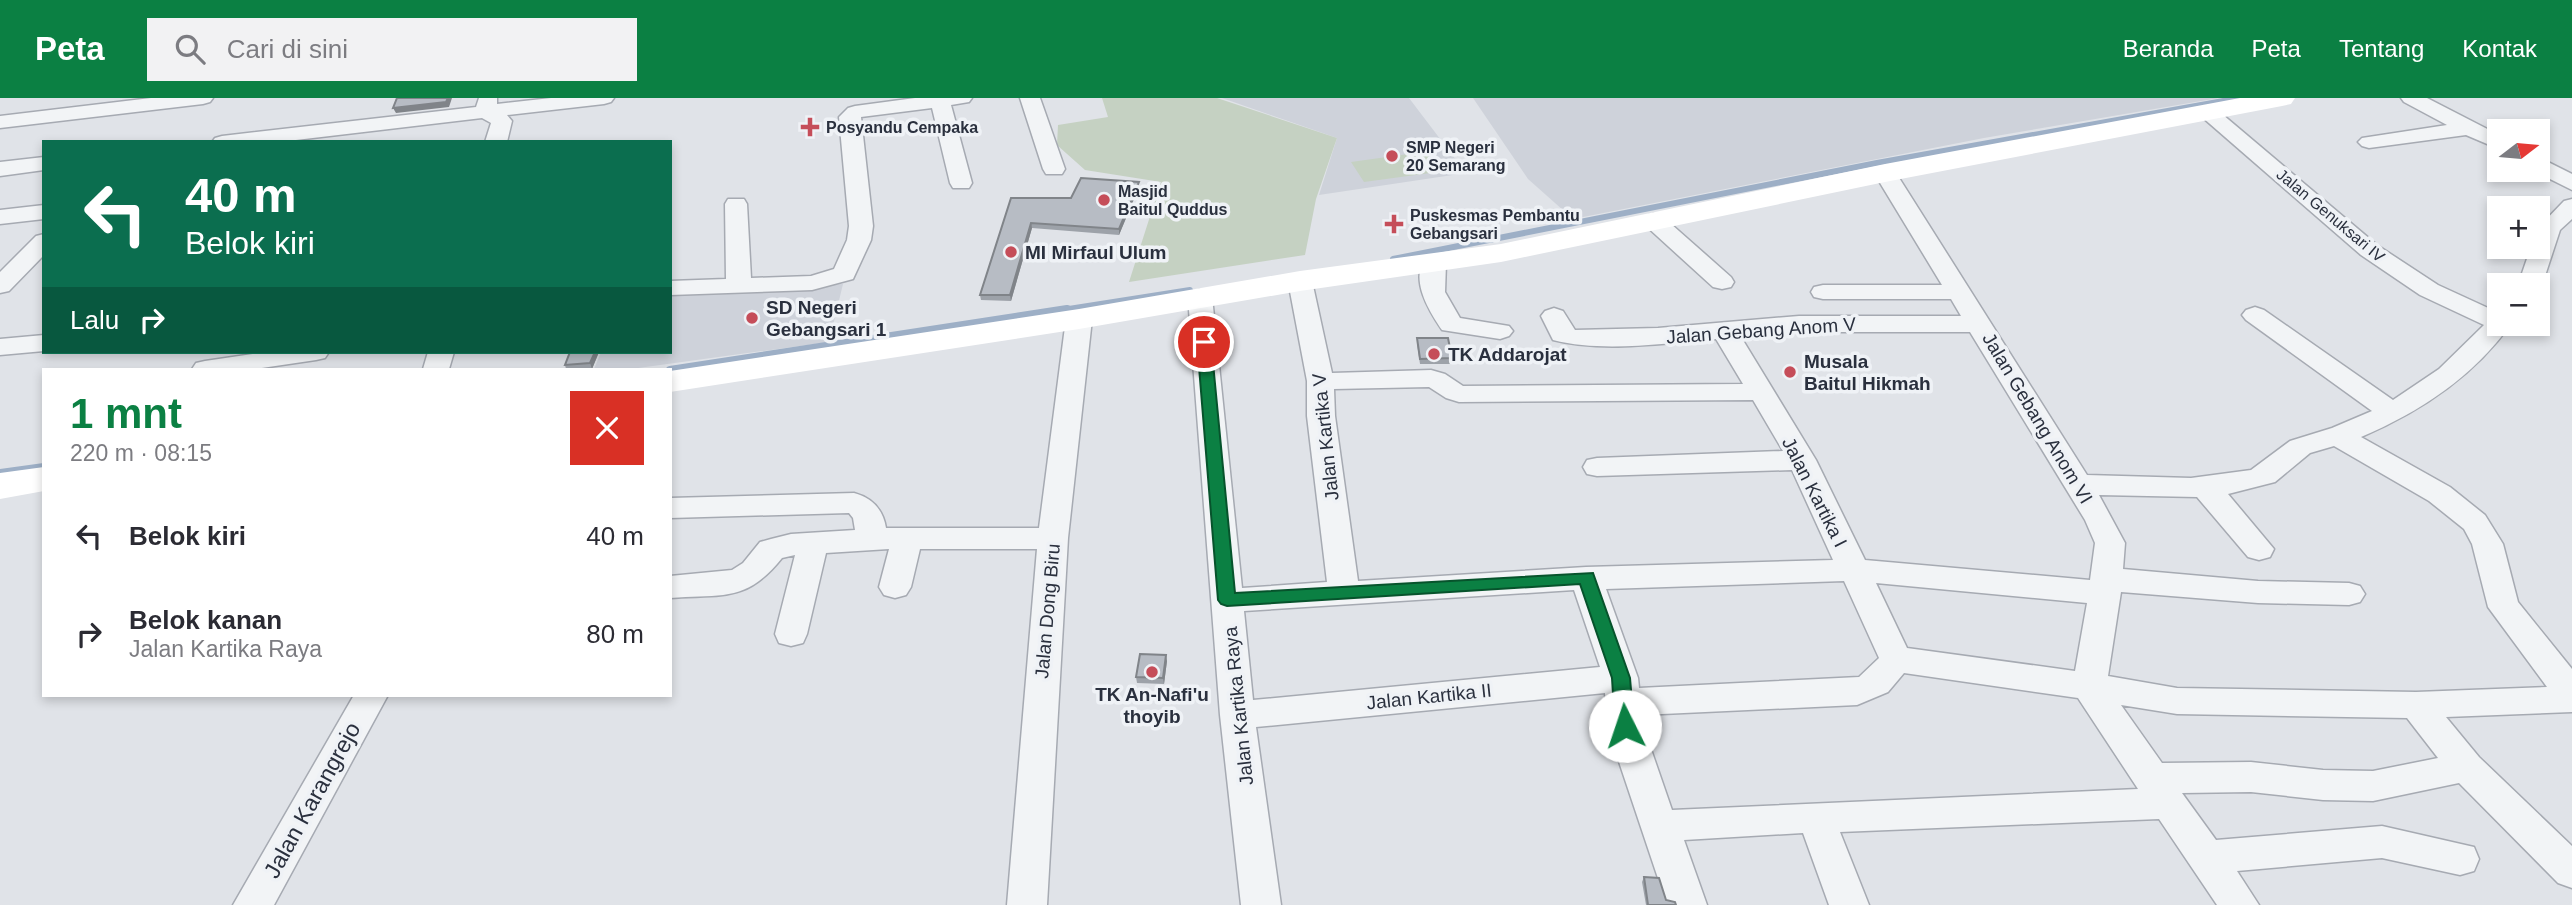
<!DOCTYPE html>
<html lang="id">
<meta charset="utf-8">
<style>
:root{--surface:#fff;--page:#f2f2f3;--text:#2b2b33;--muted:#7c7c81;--accent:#0b8043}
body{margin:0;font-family:Helvetica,sans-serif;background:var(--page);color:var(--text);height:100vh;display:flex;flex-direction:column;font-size:26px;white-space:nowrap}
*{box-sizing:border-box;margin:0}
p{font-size:23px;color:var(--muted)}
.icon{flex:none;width:38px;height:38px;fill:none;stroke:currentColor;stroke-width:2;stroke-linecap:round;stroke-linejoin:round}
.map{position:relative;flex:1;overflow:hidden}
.drawer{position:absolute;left:42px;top:270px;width:630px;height:329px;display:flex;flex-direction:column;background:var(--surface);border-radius:0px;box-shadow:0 4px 10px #0003}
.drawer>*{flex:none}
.top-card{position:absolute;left:42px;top:42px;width:630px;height:214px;border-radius:0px;box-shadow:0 4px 10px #0003;background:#0b6e4f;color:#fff;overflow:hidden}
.needle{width:46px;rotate:74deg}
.buttons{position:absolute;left:2487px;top:21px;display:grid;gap:14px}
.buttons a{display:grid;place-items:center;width:63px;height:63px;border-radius:0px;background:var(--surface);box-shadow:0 4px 10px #0003;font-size:35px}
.pin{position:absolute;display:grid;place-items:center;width:60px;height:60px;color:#fff;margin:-30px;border:4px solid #fff;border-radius:50%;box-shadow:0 2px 7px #0007}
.me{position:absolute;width:77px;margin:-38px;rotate:356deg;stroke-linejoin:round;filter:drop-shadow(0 0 5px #0008)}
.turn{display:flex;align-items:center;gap:24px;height:147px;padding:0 28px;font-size:32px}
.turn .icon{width:91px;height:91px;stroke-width:2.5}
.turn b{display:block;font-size:49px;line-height:60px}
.then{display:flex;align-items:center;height:66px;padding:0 28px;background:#0003;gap:14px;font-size:26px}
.round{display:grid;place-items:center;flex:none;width:74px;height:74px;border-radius:0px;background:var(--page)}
.headline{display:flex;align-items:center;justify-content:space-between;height:119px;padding:0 28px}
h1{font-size:42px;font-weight:800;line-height:52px;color:var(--accent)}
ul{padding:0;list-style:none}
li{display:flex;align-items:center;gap:21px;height:98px;padding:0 28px}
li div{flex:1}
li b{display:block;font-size:26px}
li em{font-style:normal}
header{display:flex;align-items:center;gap:42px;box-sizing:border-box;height:98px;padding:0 35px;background:var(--accent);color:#fff}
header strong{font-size:33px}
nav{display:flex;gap:38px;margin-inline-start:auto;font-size:24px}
.search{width:490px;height:63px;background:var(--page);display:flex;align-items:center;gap:18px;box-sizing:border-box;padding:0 24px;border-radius:0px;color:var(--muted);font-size:26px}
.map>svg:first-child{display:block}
</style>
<header>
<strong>Peta</strong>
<div class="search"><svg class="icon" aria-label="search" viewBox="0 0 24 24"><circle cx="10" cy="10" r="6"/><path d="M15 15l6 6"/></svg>Cari di sini</div>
<nav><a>Beranda</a><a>Peta</a><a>Tentang</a><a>Kontak</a></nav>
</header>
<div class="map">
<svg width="2572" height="807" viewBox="0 0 2572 807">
<rect width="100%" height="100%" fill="#e0e3e8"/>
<path fill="#ced2da" d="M 1222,0 L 1409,0 L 1466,75 L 1319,97 L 1337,40 Z
M 1473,0 L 2219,0 L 1984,40 L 1573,121 L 1528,81 Z
M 843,186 L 829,244 L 631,271 L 594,271 L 601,254 L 670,254 L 670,195 Z"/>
<path fill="#c5d1c2" d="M 1102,0 L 1217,0 L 1337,40 L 1316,101 L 1305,157 L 1129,184 L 1161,84 L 1085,72 L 1057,47 L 1058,27 L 1108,19 Z
M 1430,53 L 1445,73 L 1364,84 L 1351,64 Z"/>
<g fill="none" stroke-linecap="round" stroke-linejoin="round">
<path stroke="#9dafc6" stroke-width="6" d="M 1393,161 L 1877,65 L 2240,0
M 1056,213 L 1190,192"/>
<path stroke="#9dafc6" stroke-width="8" d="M 670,272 L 1067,211
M 0,375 L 44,369"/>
<g stroke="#a6aab2" stroke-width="3">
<path id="street" d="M 151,0 L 213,0 L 210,4 L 203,6 L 0,30 L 0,18 Z
M 479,0 L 497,0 L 497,6 L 551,0 L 614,0 L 611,4 L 604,6 L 507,17 L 512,23 L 507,44 L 485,44 L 491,25 L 482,20 L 279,44 L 212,44 L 215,40 L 222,38 L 476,9 Z
M 915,0 L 972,0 L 969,4 L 951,7 L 972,85 L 969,90 L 953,90 L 950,85 L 932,10 L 861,19 L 873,128 L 871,142 L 853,181 L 812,192 L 670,197 L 670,183 L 726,181 L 725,106 L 728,101 L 744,101 L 747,106 L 751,180 L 811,178 L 834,171 L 847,142 L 849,128 L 839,19 L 848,10 L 855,8 Z
M 1020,0 L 1040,0 L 1065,71 L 1062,76 L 1046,76 L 1043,71 Z
M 2401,0 L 2427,0 L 2499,37 L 2499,51 L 2466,37 L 2369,50 L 2362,48 L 2358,44 L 2362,40 L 2447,27 L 2404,4 Z
M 2209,9 L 2216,11 L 2377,147 L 2438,187 L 2499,215 L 2499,226 L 2511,226 C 2473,279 2420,314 2361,339 L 2450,389 L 2485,417 L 2503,446 L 2518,504 L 2572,571 L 2572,614 L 2446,619 L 2479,659 L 2572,748 L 2572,790 L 2558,785 L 2459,685 L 2373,703 L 2323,702 L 2251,694 L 2182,695 L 2216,742 L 2382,728 L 2474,749 L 2479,761 L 2474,773 L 2460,777 L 2382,760 L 2237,773 L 2259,807 L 2217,807 L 2159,721 L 1840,734 L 1869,807 L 1829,807 L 1803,735 L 1684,742 L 1707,807 L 1667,807 L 1607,628 L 1605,595 L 1256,629 L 1281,807 L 1241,807 L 1220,617 L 1188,199 L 1191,194 L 1200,192 L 1209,194 L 1212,199 L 1242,490 L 1327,484 L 1307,318 L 1307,283 L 1288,183 L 1291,178 L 1300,176 L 1309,178 L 1312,183 L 1332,275 L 1431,272 L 1445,276 L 1463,288 L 1743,286 L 1716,241 C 1664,245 1604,255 1553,242 L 1541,218 L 1545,213 L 1554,210 L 1563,213 L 1575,232 L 1658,230 L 1799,218 L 1961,218 L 1951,201 L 1823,201 L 1814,199 L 1811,194 L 1814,189 L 1823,187 L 1942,187 L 1874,75 L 1877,70 L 1893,70 L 1896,75 L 2087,377 L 2191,380 L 2251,372 L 2290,343 L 2332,330 L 2372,313 L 2246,222 L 2242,217 L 2246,212 L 2255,209 L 2264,212 L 2393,302 L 2439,271 L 2484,227 L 2420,197 L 2361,157 L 2202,19 L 2199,15 L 2202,11 ZM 1799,234 L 1970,234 L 2085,422 L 2095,445 L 2090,482 L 1865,462 L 1816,362 L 1741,239 ZM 1429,289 L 1446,300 L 1459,304 L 1753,302 L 1783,353 L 1597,360 L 1587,362 L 1583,369 L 1587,376 L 1597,378 L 1792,372 L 1833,462 L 1586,469 L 1358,483 L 1335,318 L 1334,291 ZM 2334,348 L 2429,403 L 2464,431 L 2472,446 L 2488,509 L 2547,589 L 2416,594 L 2177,590 L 2108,578 L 2121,494 L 2258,505 L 2349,507 L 2360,504 L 2365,496 L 2360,488 L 2349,485 L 2258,483 L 2123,471 L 2125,445 L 2099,397 L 2197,399 L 2248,459 L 2259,462 L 2270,459 L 2274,451 L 2228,396 L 2275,384 L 2310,355 ZM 1844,483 L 1879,560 L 1859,579 L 1639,590 L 1638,580 L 1606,491 ZM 1876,485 L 2087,505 L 2075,573 L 1907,550 ZM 1574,492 L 1600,569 L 1253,602 L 1244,513 ZM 1904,575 L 2078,600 L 2138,691 L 1672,712 L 1643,628 L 1641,617 L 1857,607 L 1888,594 ZM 2121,607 L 2177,616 L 2407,620 L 2438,660 L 2373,673 L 2323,672 L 2251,664 L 2162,665 Z
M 44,59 L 44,72 L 0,78 L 0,64 Z
M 2538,59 L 2572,76 L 2572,92 L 2532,72 L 2538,72 Z
M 2572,101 L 2572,121 L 2560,132 L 2542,187 L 2538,193 L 2538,187 L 2518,187 L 2531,149 L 2538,149 L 2538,130 L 2564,103 Z
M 44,107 L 44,121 L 0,126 L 0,112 Z
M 1654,116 L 1662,118 L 1731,179 L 1734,184 L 1731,189 L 1722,191 L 1713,189 L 1646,128 L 1642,123 L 1646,118 Z
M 44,136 L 44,157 L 9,193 L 0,195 L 0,174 L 36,138 Z
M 1434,158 L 1443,160 L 1446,165 L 1445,194 L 1460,220 L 1509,228 L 1513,233 L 1509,238 L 1500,241 L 1442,232 C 1429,213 1410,182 1425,160 Z
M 1079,213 L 1088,216 L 1092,221 L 1068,440 L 1047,807 L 1007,807 L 1037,451 L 920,451 L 911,489 L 906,497 L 895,500 L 884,497 L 879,489 L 889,451 L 826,455 L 807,536 L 803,545 L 791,548 L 779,545 L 775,536 L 795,457 L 782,460 C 746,505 723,496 670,500 L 670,478 L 732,472 L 743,465 L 760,444 L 771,441 L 791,436 L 855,432 L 853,420 L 849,415 L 670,420 L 670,400 L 854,395 C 872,400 883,411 886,430 L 1039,430 L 1066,221 L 1070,216 Z
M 44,237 L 44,253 L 0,257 L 0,241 Z
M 266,254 L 329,254 L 325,260 L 316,262 L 255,271 L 192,271 L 196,265 L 205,263 Z
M 428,254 L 454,254 L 449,271 L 423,271 Z
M 354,597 L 388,597 L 274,807 L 233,807 Z"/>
</g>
<use href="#street" fill="#f2f4f6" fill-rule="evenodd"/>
<path fill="#fff" fill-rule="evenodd" d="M 2240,0 L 2295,0 L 2291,6 L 2282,8 L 1885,84 L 1501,164 L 1300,193 L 1079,231 L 670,294 L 670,273 L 1079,211 L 1300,173 L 1501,146 L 1885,66 Z
M 44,369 L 44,393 L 0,401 L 0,375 Z"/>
</g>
<path fill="#9da2a9" d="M 1139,89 L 1119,137 L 1032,130 L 1011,203 L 981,202 L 980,197 L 1011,100 L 1071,100 Z
M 1417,240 L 1452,260 L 1451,266 L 1420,266 L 1417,246 Z
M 599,254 L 592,271 L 566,271 L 565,267 Z
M 1167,563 L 1164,586 L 1137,585 L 1136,579 Z
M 1644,779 L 1666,802 L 1676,807 L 1646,807 L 1642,784 Z"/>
<path fill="#808489" d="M 448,0 L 452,0 L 449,9 L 396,15 L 393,10 Z
M 1139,84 L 1139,89 L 1119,137 L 1119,131 Z
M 1031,125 L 1032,130 L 1011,203 L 1010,197 Z
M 595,254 L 599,254 L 592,271 L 590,265 Z
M 1166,557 L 1167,563 L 1164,586 L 1163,580 Z"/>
<path fill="#b7bcc4" stroke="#808489" stroke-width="2" d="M 397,0 L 448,0 L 446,4 L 393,10 Z
M 1081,80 L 1139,84 L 1119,131 L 1031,125 L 1010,197 L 980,197 L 1011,100 L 1071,100 Z
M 1417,240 L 1448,240 L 1452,260 L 1420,261 Z
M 570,254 L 595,254 L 590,265 L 565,267 Z
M 1140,556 L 1166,557 L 1163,580 L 1136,579 Z
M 1644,779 L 1659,780 L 1666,802 L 1675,804 L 1676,807 L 1648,807 Z"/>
<path fill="#0b8043" stroke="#07532c" stroke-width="2" d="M 1204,240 L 1211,244 L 1235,495 L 1593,475 L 1630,580 L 1634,628 L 1632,633 L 1625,635 L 1618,633 L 1615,628 L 1612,580 L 1580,486 L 1227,508 L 1221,506 L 1218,502 L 1197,244 Z"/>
<g fill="#c54d59" stroke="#eff2f6" stroke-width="2.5">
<path d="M806.5 18.5h7v7h7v7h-7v7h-7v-7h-7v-7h7z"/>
<circle cx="1392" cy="58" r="7"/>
<circle cx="1104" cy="102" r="7"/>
<path d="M1390.5 115.5h7v7h7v7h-7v7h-7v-7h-7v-7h7z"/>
<circle cx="1011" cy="154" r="7"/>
<circle cx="752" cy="220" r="7"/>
<circle cx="1434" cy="256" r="7"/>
<circle cx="1790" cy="274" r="7"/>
<circle cx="1152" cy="574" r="7"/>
</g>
<g text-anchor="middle" stroke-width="7" stroke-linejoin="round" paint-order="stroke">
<g font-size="16" font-weight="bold" fill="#2a303e" stroke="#eff2f6" text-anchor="start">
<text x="826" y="35">Posyandu Cempaka</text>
<text x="1406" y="55">SMP Negeri<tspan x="1406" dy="18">20 Semarang</tspan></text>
<text x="1118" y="99">Masjid<tspan x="1118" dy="18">Baitul Quddus</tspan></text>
<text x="1410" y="123">Puskesmas Pembantu<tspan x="1410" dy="18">Gebangsari</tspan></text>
</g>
<g font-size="16" fill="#2a303e" stroke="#eff2f6">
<text transform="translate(2331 117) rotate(40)" y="6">Jalan Genuksari IV</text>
</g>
<g font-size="19" font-weight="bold" fill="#2a303e" stroke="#eff2f6" text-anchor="start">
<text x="1025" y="161">MI Mirfaul Ulum</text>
<text x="766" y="216">SD Negeri<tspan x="766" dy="22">Gebangsari 1</tspan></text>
<text x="1448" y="263">TK Addarojat</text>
<text x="1804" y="270">Musala<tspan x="1804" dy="22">Baitul Hikmah</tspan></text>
<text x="1152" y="603" text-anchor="middle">TK An-Nafi'u<tspan x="1152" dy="22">thoyib</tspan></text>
</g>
<g font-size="19" fill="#2a303e" stroke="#eff2f6">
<text transform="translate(1761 232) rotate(-4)" y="7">Jalan Gebang Anom V</text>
<text transform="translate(2038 320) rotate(59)" y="7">Jalan Gebang Anom VI</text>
<text transform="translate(1325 339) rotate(-96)" y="7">Jalan Kartika V</text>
<text transform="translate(1815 394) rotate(63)" y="7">Jalan Kartika I</text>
<text transform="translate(1047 513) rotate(-85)" y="7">Jalan Dong Biru</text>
<text transform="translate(1429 598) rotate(-6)" y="7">Jalan Kartika II</text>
<text transform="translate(1238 608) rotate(-96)" y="7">Jalan Kartika Raya</text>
</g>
<g font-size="23" fill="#2a303e" stroke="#eff2f6">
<text transform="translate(312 702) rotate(-61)" y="8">Jalan Karangrejo</text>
</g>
</g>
</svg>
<div class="buttons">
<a><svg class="needle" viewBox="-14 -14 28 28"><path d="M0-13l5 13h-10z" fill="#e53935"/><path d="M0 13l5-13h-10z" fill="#7c7c81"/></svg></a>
<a>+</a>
<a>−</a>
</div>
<div class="pin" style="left:1204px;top:244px;background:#d93025"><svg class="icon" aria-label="arrive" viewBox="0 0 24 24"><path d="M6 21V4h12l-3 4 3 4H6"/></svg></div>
<svg class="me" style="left:1625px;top:628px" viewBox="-20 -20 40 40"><circle r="19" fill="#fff"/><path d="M0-13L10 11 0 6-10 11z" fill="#0b8043"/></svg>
<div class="top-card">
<div class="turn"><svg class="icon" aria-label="left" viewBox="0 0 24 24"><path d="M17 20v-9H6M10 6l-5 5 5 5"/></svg><div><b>40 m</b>Belok kiri</div></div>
<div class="then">Lalu<svg class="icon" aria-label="right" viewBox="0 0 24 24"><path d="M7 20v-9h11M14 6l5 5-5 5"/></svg></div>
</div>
<section class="drawer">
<div class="headline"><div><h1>1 mnt</h1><p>220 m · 08:15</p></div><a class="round" style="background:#d93025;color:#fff"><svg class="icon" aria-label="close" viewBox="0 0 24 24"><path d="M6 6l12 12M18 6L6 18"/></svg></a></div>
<ul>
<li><svg class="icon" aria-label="left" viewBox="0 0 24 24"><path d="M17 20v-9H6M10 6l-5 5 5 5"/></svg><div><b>Belok kiri</b></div><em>40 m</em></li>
<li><svg class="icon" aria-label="right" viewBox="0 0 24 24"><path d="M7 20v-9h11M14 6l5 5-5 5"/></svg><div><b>Belok kanan</b><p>Jalan Kartika Raya</p></div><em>80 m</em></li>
</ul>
</section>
</div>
